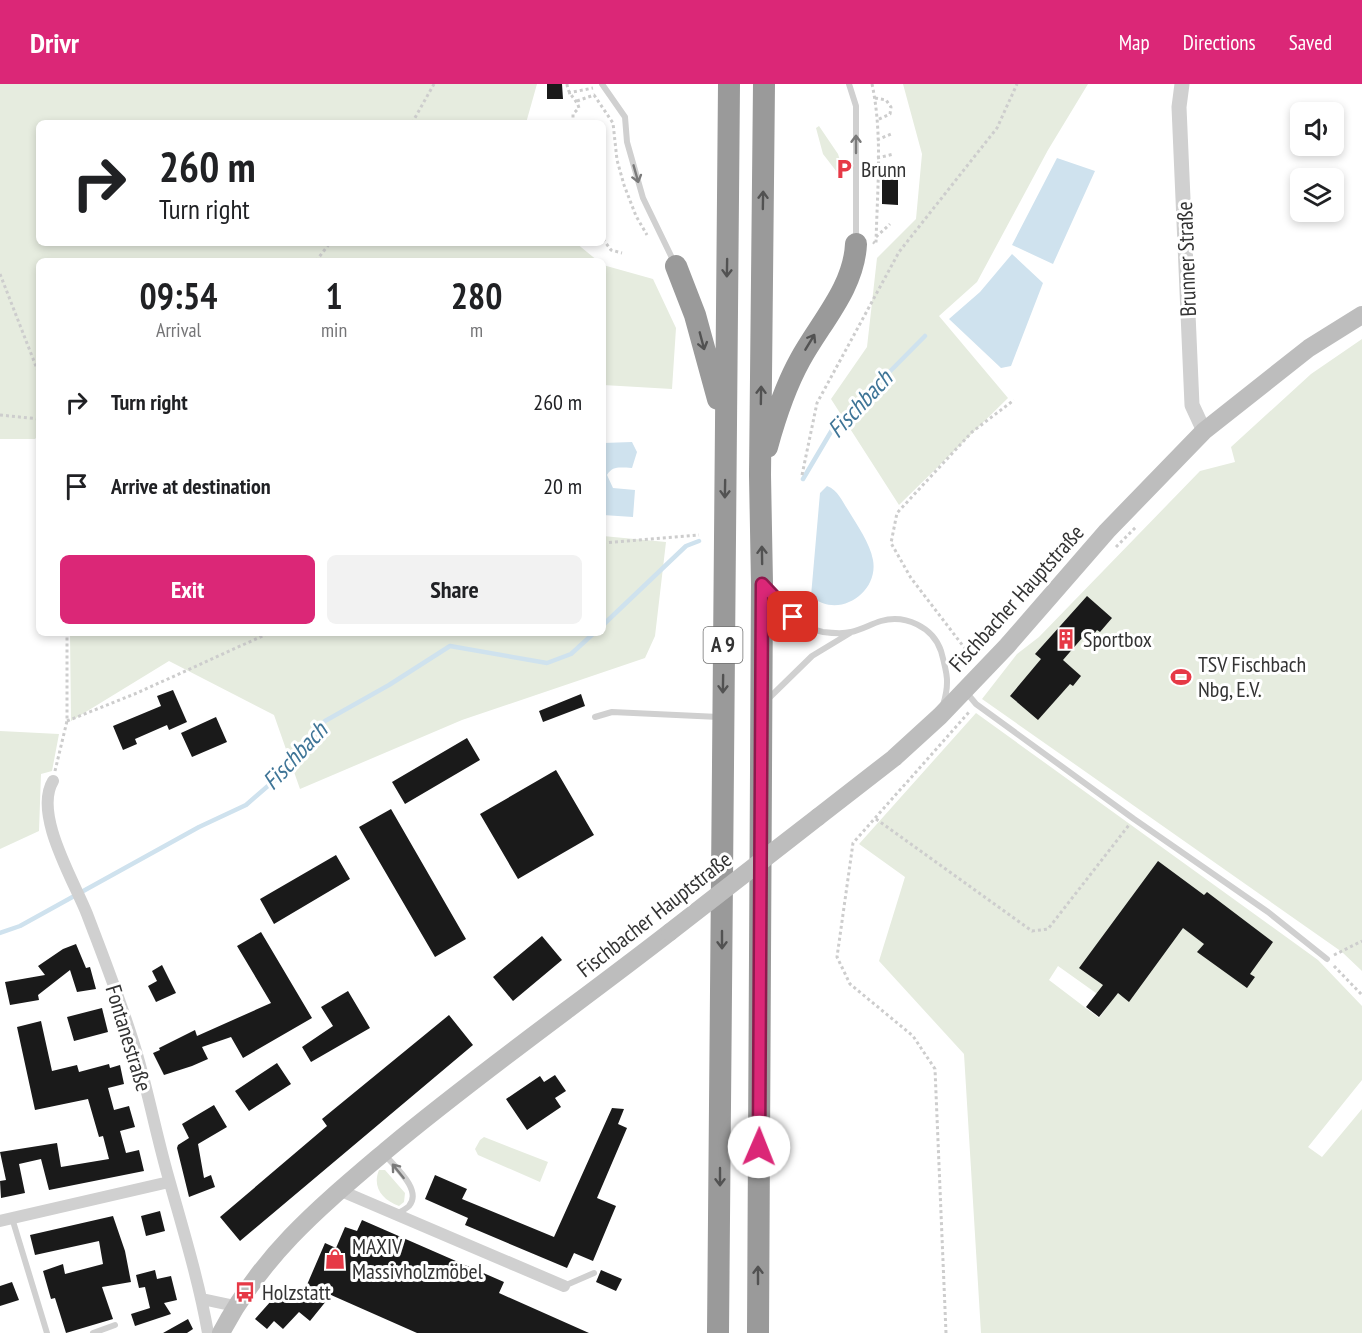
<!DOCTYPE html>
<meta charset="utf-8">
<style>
:root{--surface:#fff;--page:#f2f2f2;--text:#202124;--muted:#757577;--accent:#db2777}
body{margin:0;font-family:"PT Sans Narrow",sans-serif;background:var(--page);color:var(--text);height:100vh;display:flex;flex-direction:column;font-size:22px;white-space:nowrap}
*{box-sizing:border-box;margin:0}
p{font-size:20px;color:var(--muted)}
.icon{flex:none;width:33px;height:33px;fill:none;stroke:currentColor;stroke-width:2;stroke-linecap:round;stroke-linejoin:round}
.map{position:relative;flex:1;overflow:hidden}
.side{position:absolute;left:36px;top:174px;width:570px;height:378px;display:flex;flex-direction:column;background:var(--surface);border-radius:9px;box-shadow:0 3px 9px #0003}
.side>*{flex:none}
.top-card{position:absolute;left:36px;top:36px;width:570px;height:126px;border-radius:9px;box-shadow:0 3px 9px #0003;background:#fff;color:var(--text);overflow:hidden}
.buttons{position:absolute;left:1290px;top:18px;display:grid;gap:12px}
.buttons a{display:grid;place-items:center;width:54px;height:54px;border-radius:9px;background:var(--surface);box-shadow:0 3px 9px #0003;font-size:30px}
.pin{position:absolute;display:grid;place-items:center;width:51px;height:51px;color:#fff;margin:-26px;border-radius:12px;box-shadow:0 3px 9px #0006}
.me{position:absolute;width:66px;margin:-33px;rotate:1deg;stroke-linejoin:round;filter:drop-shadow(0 0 4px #0008)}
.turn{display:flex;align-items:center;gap:21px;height:126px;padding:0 24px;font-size:27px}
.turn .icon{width:78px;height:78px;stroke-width:2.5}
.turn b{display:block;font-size:42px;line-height:51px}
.eta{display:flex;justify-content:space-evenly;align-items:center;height:102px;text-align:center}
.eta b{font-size:36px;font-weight:600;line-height:42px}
.cta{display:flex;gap:12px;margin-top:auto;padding:12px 24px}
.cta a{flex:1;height:69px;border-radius:9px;background:var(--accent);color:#fff;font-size:24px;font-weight:600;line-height:69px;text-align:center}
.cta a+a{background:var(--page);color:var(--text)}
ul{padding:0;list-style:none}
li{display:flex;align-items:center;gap:18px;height:84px;padding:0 24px}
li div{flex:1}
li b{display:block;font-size:22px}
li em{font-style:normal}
header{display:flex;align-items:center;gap:36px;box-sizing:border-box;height:84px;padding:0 30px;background:var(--accent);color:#fff}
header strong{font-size:28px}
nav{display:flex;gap:33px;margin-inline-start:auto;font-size:21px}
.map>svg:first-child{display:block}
</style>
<header>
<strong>Drivr</strong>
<nav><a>Map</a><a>Directions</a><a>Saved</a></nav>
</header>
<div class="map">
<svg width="1362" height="1249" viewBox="0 0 1362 1249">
<rect width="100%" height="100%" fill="#fff"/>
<path fill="#e6ecdf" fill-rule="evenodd" d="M 0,0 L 537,0 L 526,39 L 39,39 L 39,159 L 576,159 L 598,177 L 39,177 L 39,351 L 35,355 L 0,355 Z
M 903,0 L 1088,0 L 1048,66 L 977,198 L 939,232 L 1008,314 L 899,421 L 831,315 L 867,263 L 877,174 L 916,135 L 922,70 Z
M 819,42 L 838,70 L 844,89 L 840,92 L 823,70 L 816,44 Z
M 603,181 L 653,195 L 676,244 L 672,305 L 603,301 Z
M 1362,255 L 1362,887 L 1342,868 L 982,615 L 1017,570 L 1039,553 L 1200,387 L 1235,378 L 1231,363 L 1311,290 Z
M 603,452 L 666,458 L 655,552 L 645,574 L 462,636 L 300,705 L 274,631 L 169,577 L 71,637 L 70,549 L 603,549 Z
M 976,629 L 1318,876 L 1362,922 L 1362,996 L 1308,1063 L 1322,1073 L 1362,1025 L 1362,1249 L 981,1249 L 964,970 L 879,877 L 905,793 L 859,760 ZM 1058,882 L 1110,919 L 1099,934 L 1049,896 Z
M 0,647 L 59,650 L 52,687 L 41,690 L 39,747 L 0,765 Z
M 484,1053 L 548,1078 L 540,1098 L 478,1071 L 475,1065 L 480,1056 Z
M 379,1086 L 385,1086 L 405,1109 L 404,1118 L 399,1122 C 382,1116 372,1103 379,1086 Z"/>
<path fill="#cfe2ee" d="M 1057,74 L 1095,87 L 1053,180 L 1012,161 Z
M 1012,170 L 1043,199 L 1011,282 L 1001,284 L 949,235 L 980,208 Z
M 632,358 L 637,368 L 632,384 C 621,384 613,381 607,391 L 613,404 L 635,406 L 633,433 L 603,431 L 603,359 Z
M 827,402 C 838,406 842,417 848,426 C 857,441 870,459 873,476 C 879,509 838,536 811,512 L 820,409 Z"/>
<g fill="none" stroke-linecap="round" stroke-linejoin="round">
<path stroke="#cfe2ee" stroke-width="4.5" d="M 803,395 L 832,346 L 925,252
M 603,541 L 686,462 L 699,457
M 0,849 L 20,842 L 199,743 L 246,721 L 276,695 L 325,637 L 389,601 L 450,562 L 547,579 L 571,570 L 594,549"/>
</g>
<path fill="#1a1a1a" d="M 547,0 L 562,0 L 563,15 L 547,15 Z
M 882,94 L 898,94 L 898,121 L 882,120 Z
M 1087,512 L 1112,534 L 1100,548 L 1097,546 L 1094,550 L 1089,546 L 1063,576 L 1081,592 L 1073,602 L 1070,600 L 1038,636 L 1010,612 L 1041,575 L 1035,570 Z
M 173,606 L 187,638 L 169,646 L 167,641 L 135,655 L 137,660 L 123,666 L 113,642 L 161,622 L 157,612 Z
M 581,610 L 585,622 L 543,638 L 539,627 Z
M 216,633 L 227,658 L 192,673 L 181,649 Z
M 467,654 L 480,676 L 405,720 L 392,698 Z
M 556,686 L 594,751 L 518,795 L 480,730 Z
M 391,725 L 466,855 L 435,873 L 359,743 Z
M 336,771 L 350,795 L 274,840 L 260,815 Z
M 1158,777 L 1204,811 L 1207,808 L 1273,858 L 1250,890 L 1255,893 L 1247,904 L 1197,868 L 1204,860 L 1183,844 L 1129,918 L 1118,909 L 1099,933 L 1086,923 L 1103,901 L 1079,884 Z
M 261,848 L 312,934 L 243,974 L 231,953 L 202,963 L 208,975 L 192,982 L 164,991 L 153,969 L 160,966 L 159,964 L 195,946 L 197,952 L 271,919 L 237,862 Z
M 542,852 L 562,876 L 513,917 L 493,893 Z
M 76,860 L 86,884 L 90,883 L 96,905 L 77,908 L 70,886 L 38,911 L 39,916 L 10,921 L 5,898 L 45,891 L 38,882 L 63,865 Z
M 162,881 L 176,909 L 156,918 L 148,902 L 157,897 L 152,887 Z
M 348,907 L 370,944 L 311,978 L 302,963 L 333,942 L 321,923 Z
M 102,924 L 108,948 L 74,957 L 67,933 Z
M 449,931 L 473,961 L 240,1157 L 220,1133 L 327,1042 L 322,1035 Z
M 41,937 L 52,987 L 77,981 L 79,988 L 109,980 L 110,984 L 120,981 L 124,1000 L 108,1004 L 114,1026 L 129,1022 L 135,1043 L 120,1047 L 126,1069 L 139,1066 L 144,1087 L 49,1106 L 41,1075 L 19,1080 L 25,1109 L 1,1114 L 0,1097 L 6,1096 L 0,1068 L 57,1059 L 61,1083 L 109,1075 L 103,1052 L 99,1053 L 88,1015 L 35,1026 L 17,943 Z
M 277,979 L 291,1000 L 249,1027 L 235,1007 Z
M 555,991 L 566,1007 L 555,1014 L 561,1023 L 527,1046 L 506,1015 L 540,992 L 544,998 Z
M 214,1021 L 227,1043 L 198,1060 L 204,1094 L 211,1091 L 215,1103 L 189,1113 L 177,1064 L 178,1061 L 189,1054 L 182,1040 Z
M 612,1024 L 624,1025 L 618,1040 L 627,1044 L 597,1114 L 616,1122 L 593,1177 L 574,1169 L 567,1184 L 465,1141 L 468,1134 L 425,1115 L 435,1091 L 467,1105 L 462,1115 L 554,1153 Z
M 160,1127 L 165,1147 L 146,1152 L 141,1132 Z
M 113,1132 L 125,1167 L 131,1198 L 102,1203 L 113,1235 L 66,1249 L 55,1214 L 51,1215 L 43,1187 L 63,1180 L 65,1190 L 103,1180 L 99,1157 L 35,1171 L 30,1151 Z
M 362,1136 L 504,1198 L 499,1209 L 589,1249 L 417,1249 L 331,1211 L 310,1237 L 299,1228 L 283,1245 L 274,1237 L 267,1245 L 255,1235 L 271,1217 L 274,1219 L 285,1204 L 303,1210 L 325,1159 L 336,1164 L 345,1143 L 357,1147 Z
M 155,1186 L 157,1195 L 171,1192 L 177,1216 L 164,1219 L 171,1230 L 135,1242 L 131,1230 L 150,1224 L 145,1203 L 139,1204 L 136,1191 Z
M 601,1186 L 622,1195 L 616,1207 L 596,1198 Z
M 12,1198 L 19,1216 L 0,1222 L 0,1202 Z
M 188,1235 L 193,1245 L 187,1249 L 163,1249 Z"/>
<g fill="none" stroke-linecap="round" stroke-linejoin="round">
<path stroke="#cdcdcd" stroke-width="3" stroke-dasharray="3 3" stroke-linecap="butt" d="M 567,0 C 568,11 576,14 579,24 L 573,30 L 573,39
M 872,0 C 883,51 877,108 876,160 L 873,158
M 568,9 L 593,4
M 875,14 L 886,16 L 891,23 L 890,30 L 877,36
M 577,17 L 594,11 L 613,39 L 617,76 L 624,101 L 636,132 L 647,151
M 412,39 L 434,0
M 877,56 L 891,50
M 877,74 L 894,70
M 876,153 L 890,140
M 603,155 L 611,166 L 622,169
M 316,177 L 330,159
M 0,190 L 39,290
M 0,331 L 39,335
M 802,391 L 817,319 L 899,168 L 997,44 L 1017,0
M 603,459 L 699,451
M 1116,463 L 1137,442
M 973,575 L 911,494 L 891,459 L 897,429 L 972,348 L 1014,316
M 67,637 L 137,609 L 269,549
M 55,687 L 67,637 L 67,549
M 876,735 L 1032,847 L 1048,845 L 1129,741
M 1334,871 L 1362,857
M 1334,882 L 1362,911
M 946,1249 L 935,985 L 913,952 L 850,900 L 837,873 L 853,759 L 970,627"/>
<path stroke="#d0d0d0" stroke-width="6" d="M 602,0 L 625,33 L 627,58 L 643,114 L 674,178
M 849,0 L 856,22 L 856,157
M 769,507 C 784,524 799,544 823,548 C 831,549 843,550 851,548 C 861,546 871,540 881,537 C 905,530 933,543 941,567 C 947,589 950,599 943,621
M 966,608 L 976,620 L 1134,735 L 1268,828 L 1327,875
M 767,616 L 812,572 L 850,549
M 595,633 L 612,628 L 719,633
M 384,1070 C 394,1082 423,1106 409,1122 C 406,1125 400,1128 397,1130
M 12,1134 L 47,1249
M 564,1202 L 594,1189
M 93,1249 L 115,1241"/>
<path stroke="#d0d0d0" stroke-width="12" d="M 53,697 C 33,730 74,797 87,830 C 104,875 122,920 136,967 C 149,1011 157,1055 170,1099 C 184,1149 199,1198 208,1249
M 339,1106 L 564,1202
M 0,1137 L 169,1098
M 202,1215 L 235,1222"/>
<path stroke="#d0d0d0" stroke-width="15" d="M 1182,0 L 1179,23 L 1192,321 L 1204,347"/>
<path stroke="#bdbdbd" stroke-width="18" d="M 818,733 L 894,674 L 940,632 L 1007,562 L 1107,447 L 1204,347 L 1309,264 L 1362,231
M 221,1249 C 263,1169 321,1122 388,1065 C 479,989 576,921 670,848"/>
<path stroke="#9a9a9a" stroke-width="22" d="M 676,182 L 695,231 L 718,315
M 767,363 C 775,334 785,303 800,276 C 820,239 854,204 856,160
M 718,1249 L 729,0
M 758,1249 L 762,500 L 760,391 L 764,0"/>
<path stroke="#bdbdbd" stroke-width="18" d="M 670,848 L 818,733"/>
</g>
<defs><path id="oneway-shaft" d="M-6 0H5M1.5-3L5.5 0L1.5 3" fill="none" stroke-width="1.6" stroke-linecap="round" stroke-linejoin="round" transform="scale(1.5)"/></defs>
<g stroke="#7a7a7a">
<use href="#oneway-shaft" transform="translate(856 60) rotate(-90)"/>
<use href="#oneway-shaft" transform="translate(636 90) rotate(74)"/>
<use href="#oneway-shaft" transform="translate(398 1087) rotate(-129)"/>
</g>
<g stroke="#525252">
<use href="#oneway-shaft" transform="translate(763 116) rotate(-89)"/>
<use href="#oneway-shaft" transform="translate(727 184) rotate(91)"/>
<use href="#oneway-shaft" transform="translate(702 257) rotate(75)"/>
<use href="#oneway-shaft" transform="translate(810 258) rotate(-59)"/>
<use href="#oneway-shaft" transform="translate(761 311) rotate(-89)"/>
<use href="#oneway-shaft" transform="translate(725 405) rotate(91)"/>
<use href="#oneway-shaft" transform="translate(762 471) rotate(-91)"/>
<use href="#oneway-shaft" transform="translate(723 600) rotate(91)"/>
<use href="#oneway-shaft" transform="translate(722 856) rotate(90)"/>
<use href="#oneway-shaft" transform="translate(720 1093) rotate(90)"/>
<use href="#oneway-shaft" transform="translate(758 1191) rotate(-90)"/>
</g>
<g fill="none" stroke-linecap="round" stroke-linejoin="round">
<g stroke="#8e194d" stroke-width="15">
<path id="route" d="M 759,1063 L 762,500 L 793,533"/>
</g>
<use href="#route" stroke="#db2777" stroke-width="10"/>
</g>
<defs>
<g id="parking-bare" transform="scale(1.62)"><path d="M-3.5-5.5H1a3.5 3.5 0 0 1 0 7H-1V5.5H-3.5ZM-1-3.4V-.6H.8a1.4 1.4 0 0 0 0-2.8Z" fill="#e63946" stroke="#fff" stroke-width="2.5" paint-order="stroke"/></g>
<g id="building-bare" transform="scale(1.62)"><path d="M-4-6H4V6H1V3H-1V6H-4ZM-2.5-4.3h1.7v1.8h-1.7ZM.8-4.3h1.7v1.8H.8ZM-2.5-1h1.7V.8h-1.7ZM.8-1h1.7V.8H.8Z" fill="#e63946" stroke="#fff" stroke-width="2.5" paint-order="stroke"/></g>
<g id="stadium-bare" transform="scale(1.62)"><path d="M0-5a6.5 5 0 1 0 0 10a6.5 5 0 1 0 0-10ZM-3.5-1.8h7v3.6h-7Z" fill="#e63946" stroke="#fff" stroke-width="2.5" paint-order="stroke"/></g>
<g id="shop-bare" transform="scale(1.62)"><path d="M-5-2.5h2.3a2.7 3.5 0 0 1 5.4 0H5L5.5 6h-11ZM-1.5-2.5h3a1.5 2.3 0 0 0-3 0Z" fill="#e63946" stroke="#fff" stroke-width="2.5" paint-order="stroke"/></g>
<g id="bus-bare" transform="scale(1.62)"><path d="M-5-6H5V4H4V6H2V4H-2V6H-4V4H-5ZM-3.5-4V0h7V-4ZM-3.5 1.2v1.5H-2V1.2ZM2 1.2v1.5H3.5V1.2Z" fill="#e63946" stroke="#fff" stroke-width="2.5" paint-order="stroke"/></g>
</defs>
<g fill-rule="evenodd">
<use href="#parking-bare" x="844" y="85"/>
<use href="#building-bare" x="1066" y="555"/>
<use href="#stadium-bare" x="1181" y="593"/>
<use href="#shop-bare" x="335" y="1175"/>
<use href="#bus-bare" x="245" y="1208"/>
</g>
<g text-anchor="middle" stroke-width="6" stroke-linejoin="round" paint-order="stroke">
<rect fill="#fff" stroke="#707070" stroke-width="1.5" x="703.5" y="543" width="39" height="36" rx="4.5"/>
<g font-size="21" font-weight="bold" fill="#333">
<text x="723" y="568">A 9</text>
</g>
<g font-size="22" fill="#333" stroke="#fff" text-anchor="start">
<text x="861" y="93">Brunn</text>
<text x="1083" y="563">Sportbox</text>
<text x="1198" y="588">TSV Fischbach<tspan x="1198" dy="25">Nbg, E.V.</tspan></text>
<text x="352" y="1170">MAXIV<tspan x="352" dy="25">Massivholzmöbel</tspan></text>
<text x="262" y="1216">Holzstatt</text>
</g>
<g font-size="22" fill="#333" stroke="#fff">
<text transform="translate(1186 175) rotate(-92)" y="8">Brunner Straße</text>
<text transform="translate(1016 514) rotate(-48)" y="8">Fischbacher Hauptstraße</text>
<text transform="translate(654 830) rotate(-38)" y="8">Fischbacher Hauptstraße</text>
<text transform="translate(129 954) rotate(73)" y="8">Fontanestraße</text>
</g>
<g font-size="24" font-style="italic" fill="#3f7597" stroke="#fff">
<text transform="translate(860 320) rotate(-47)" y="8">Fischbach</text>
<text transform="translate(295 672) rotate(-47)" y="8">Fischbach</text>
</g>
</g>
</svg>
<div class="buttons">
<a><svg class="icon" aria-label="sound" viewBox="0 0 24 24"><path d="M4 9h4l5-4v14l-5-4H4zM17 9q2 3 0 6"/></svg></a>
<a><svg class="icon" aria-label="layers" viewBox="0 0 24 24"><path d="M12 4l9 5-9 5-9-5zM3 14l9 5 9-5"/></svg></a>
</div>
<div class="pin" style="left:793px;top:533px;background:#d93025"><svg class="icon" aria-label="arrive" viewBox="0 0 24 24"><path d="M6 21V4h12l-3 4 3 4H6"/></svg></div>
<svg class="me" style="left:759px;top:1063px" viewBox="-20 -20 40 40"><circle r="19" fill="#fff"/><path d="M0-13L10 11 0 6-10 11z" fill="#db2777"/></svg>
<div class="top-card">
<div class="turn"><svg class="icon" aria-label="right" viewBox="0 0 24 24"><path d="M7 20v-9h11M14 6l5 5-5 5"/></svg><div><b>260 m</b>Turn right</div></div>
</div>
<section class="side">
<div class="eta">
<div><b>09:54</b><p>Arrival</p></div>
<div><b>1</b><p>min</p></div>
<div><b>280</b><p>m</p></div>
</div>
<ul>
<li><svg class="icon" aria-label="right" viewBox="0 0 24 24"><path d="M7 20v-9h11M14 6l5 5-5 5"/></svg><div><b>Turn right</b></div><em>260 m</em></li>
<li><svg class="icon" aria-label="arrive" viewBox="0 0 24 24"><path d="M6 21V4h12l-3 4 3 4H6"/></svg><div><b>Arrive at destination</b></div><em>20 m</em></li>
</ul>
<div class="cta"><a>Exit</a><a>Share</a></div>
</section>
</div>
